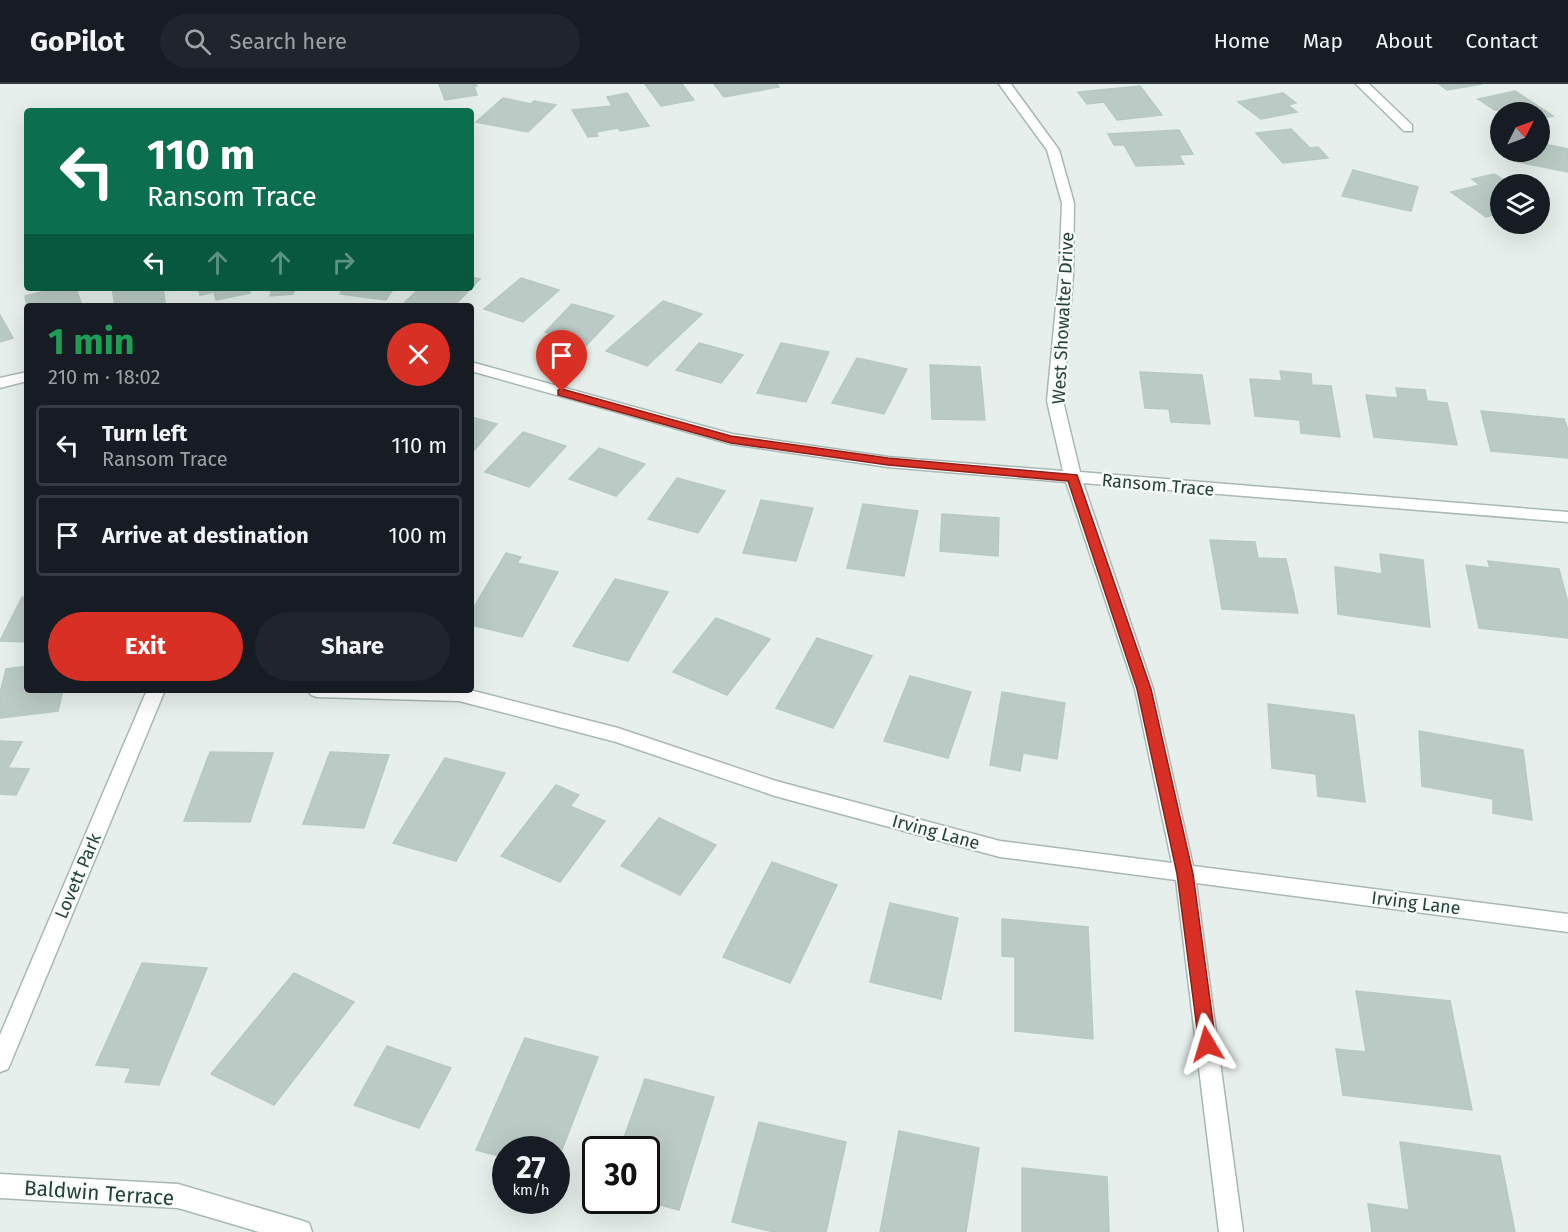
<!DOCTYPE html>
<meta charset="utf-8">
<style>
:root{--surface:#171b24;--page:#20242c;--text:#f1f3f6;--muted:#9ea1a6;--line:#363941;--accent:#d93025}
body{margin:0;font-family:"Fira Sans",sans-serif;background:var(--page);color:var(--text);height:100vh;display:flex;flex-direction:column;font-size:22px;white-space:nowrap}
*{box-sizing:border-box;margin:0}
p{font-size:20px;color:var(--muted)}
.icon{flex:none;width:33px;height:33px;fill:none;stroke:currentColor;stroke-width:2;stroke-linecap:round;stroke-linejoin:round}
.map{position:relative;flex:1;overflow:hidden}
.sheet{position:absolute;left:24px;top:219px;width:450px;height:390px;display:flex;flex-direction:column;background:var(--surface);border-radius:6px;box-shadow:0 6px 24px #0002}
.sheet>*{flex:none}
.top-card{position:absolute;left:24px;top:24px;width:450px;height:183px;border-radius:6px;box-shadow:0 6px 24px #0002;background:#0b6e4f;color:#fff;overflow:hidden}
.needle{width:39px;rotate:48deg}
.tools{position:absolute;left:1490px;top:18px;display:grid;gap:12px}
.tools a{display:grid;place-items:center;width:60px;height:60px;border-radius:50%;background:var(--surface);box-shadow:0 6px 24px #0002;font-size:30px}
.speed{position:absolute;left:492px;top:1052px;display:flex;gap:12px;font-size:30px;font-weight:700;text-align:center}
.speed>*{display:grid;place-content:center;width:78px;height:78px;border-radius:50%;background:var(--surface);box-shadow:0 6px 24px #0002;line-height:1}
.speed small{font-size:15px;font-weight:400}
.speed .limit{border:3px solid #111;border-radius:9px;background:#fff;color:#111}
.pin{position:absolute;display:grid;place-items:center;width:51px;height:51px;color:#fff;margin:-62px -26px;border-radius:50% 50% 50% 0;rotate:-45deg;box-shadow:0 0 6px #0007}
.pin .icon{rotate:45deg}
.me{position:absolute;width:66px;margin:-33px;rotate:353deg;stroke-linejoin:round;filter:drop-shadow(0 0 4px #0008)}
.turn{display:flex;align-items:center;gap:21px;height:126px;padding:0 24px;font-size:27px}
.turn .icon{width:78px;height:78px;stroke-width:2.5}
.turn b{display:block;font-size:42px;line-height:51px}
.lanes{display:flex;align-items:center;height:57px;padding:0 24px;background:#0003;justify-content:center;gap:30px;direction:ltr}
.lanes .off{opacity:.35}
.round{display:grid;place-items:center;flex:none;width:63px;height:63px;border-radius:32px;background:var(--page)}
.head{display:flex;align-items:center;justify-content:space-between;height:102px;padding:0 24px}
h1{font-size:36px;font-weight:700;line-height:45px;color:#1e9e55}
.primary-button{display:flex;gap:12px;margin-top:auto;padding:12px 24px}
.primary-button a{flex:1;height:69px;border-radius:36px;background:var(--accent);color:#fff;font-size:24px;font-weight:700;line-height:69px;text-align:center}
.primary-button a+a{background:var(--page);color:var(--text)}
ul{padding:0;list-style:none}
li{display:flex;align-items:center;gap:18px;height:81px;margin:0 12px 9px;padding:0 12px;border:3px solid var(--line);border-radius:6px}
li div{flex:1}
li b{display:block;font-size:22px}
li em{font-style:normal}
header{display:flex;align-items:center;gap:36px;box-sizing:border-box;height:84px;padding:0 30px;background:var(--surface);border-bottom:2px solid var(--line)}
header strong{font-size:28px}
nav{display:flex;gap:33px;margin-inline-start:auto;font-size:21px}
.search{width:420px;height:54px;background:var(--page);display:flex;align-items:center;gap:15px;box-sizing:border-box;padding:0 21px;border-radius:33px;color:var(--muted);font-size:22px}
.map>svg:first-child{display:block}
</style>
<header>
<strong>GoPilot</strong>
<div class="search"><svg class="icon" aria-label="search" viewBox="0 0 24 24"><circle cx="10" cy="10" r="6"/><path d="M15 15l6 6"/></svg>Search here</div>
<nav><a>Home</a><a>Map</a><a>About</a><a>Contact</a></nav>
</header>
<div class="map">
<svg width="1568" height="1148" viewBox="0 0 1568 1148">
<rect width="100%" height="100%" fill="#e6efeb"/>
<path fill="#bbcac4" stroke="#b8c9c2" stroke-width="1.5" d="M 439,0 L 476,0 L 477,2 L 474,2 L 477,11 L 445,16 Z
M 645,0 L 682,0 L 694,16 L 661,22 Z
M 714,0 L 777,0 L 779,3 L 724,13 Z
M 1439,0 L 1482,0 L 1447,6 Z
M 1140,2 L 1162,31 L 1117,36 L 1104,18 L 1087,20 L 1078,8 Z
M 1515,7 L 1553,32 L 1539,35 L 1539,28 L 1495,26 L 1478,15 Z
M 627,9 L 649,42 L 620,47 L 618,44 L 596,48 L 598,52 L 588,53 L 572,26 L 612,22 L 607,13 Z
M 1283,9 L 1296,19 L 1288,21 L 1297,28 L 1261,35 L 1238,18 Z
M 503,14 L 531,20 L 534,17 L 556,21 L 528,48 L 476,38 Z
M 1291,45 L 1310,64 L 1318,63 L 1328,74 L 1283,79 L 1256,49 Z
M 1179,46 L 1193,70 L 1179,71 L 1184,80 L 1136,82 L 1124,61 L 1114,61 L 1108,50 Z
M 1539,59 L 1568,65 L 1568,88 L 1518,78 L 1521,69 L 1516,68 L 1539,68 Z
M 1353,86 L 1418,103 L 1411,127 L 1342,112 Z
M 1494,90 L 1510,100 L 1500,100 L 1500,129 L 1486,133 L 1451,108 L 1480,101 L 1472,95 Z
M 471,193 L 480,195 L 454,222 L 419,222 L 405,218 L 420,204 L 471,204 Z
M 521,194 L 559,206 L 523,238 L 484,225 Z
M 57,204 L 76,204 L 82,222 L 27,222 L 25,212 Z
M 112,204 L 163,204 L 165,218 L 143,222 L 115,222 Z
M 198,204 L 248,204 L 250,209 L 216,216 L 214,208 L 200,211 Z
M 272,204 L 306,204 L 295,205 L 293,210 L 270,212 Z
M 344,204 L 394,204 L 386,216 L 340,210 Z
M 663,217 L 702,230 L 647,282 L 606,267 Z
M 572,220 L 614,232 L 582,266 L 563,260 L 569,254 L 545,248 Z
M 0,231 L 13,254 L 0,258 Z
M 699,259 L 743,271 L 721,299 L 676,286 Z
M 781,259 L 829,268 L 806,318 L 757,309 Z
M 857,274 L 907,285 L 884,330 L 832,319 Z
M 930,281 L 980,283 L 985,336 L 932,335 Z
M 1280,287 L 1311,290 L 1312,301 L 1331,302 L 1340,353 L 1301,349 L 1300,336 L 1255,332 L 1250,295 L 1282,297 Z
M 1140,288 L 1202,291 L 1210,340 L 1171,338 L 1169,325 L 1145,324 Z
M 1396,304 L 1425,306 L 1427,317 L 1447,319 L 1457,361 L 1374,353 L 1366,311 L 1398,314 Z
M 1481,327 L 1564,335 L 1568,346 L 1568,374 L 1491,367 Z
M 471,333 L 497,340 L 471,370 Z
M 523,348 L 566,362 L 529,403 L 485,388 Z
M 599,364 L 645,380 L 616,412 L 569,395 Z
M 677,394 L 725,407 L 698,449 L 648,435 Z
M 761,416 L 813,424 L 796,477 L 743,469 Z
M 863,420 L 918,427 L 904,492 L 847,484 Z
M 942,430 L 999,434 L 998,472 L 940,467 Z
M 1210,456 L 1255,458 L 1258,474 L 1286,475 L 1298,529 L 1222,525 Z
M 506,469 L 521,473 L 517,479 L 558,488 L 522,553 L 471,541 L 471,528 Z
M 1380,470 L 1423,476 L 1430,543 L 1338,530 L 1335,483 L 1382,490 Z
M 1488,477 L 1559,485 L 1568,519 L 1568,554 L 1479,544 L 1466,481 L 1490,484 Z
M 615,495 L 668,508 L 628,577 L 573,562 Z
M 22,513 L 27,514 L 27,558 L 0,557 Z
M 716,534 L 770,555 L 727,611 L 673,588 Z
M 817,554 L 872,572 L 833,644 L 776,624 Z
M 27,582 L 27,606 L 63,606 L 58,627 L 0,634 L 0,609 L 6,585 Z
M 910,592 L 971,608 L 948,674 L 884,657 Z
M 1002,608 L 1065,619 L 1057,675 L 1023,669 L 1020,687 L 990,681 Z
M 1268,620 L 1354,631 L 1365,718 L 1318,712 L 1316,690 L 1272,684 Z
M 1419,647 L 1523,666 L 1532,736 L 1493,729 L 1493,715 L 1422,702 Z
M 0,657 L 22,658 L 8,684 L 29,685 L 16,711 L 0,710 Z
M 210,668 L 273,669 L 250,738 L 184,737 Z
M 330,668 L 389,671 L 364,744 L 303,740 Z
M 445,674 L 505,689 L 456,777 L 393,759 Z
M 556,701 L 579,711 L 570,722 L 605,737 L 560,798 L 501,772 Z
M 659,734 L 716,761 L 680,811 L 621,782 Z
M 772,778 L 837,801 L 790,899 L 723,873 Z
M 890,819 L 958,834 L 941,915 L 870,898 Z
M 1002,835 L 1088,843 L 1093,955 L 1015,947 L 1015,873 L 1002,872 Z
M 142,879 L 207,884 L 159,1001 L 125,998 L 131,984 L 96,981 Z
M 294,889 L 354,918 L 274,1021 L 211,990 Z
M 1356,907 L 1450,917 L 1472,1026 L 1343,1011 L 1336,965 L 1366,968 Z
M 525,954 L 598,973 L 556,1081 L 556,1065 L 506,1065 L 506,1074 L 476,1066 Z
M 387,962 L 451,984 L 419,1044 L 354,1021 Z
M 645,995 L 714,1013 L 679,1126 L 642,1116 L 646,1116 L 646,1065 L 620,1065 Z
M 759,1038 L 846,1058 L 826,1148 L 774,1148 L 732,1138 Z
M 899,1047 L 979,1064 L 966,1148 L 880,1148 Z
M 1400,1058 L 1500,1072 L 1515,1148 L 1372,1148 L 1368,1120 L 1409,1126 Z
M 1022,1084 L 1107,1093 L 1109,1148 L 1022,1148 Z"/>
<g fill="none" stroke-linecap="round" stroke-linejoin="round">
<g stroke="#a8b8b2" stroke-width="3">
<path id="street" d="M 999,0 L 1011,0 L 1059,66 L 1074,119 L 1073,191 L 1063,317 L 1080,388 L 1568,428 L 1568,438 L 1083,399 L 1153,605 L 1193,782 L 1568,830 L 1568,848 L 1196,799 L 1243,1148 L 1219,1148 L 1176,796 L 1000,773 L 775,712 L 616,658 L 459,617 L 317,613 L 311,611 L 308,606 L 470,606 L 618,644 L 776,697 L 1000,757 L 1172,779 L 1135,605 L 1066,398 L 888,383 L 731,360 L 471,287 L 471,278 L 732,350 L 888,373 L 1063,387 L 1047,317 L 1059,191 L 1062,119 L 1047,66 Z
M 1356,0 L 1369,0 L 1412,41 L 1412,47 L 1404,47 Z
M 27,288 L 27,297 L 0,304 L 0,294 Z
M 147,606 L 165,606 L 11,978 L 8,985 L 0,988 L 0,951 Z
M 0,1090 L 178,1100 L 300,1136 L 309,1139 L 312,1148 L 259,1148 L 178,1124 L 0,1114 Z"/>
</g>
<use href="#street" fill="#fff" fill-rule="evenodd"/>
</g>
<path fill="#d93025" stroke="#8d1f18" stroke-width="1.5" d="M 562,305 L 731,352 L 888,374 L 1077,391 L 1151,605 L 1193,790 L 1216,960 L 1213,965 L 1207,968 L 1201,965 L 1199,960 L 1177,790 L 1137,605 L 1068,397 L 888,381 L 731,359 L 558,311 L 558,306 Z"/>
<g text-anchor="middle" stroke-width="4.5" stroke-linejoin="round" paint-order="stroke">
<g font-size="18" fill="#24423a" stroke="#f7fbf9">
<text transform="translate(1063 234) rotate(-87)" y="6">West Showalter Drive</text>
<text transform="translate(1158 401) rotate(5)" y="6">Ransom Trace</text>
<text transform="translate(936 748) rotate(15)" y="6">Irving Lane</text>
<text transform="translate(78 792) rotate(-67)" y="6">Lovett Park</text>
<text transform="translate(1416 819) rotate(7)" y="6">Irving Lane</text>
</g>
<g font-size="21" fill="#24423a" stroke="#f7fbf9">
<text transform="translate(99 1109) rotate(4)" y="7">Baldwin Terrace</text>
</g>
</g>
</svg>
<div class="tools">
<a><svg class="needle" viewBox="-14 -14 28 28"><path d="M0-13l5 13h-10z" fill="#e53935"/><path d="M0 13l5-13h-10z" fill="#9ea1a6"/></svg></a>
<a><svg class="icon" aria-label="layers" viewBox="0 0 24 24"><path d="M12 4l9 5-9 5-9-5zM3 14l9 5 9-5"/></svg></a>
</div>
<div class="speed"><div>27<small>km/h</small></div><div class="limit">30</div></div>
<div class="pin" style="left:562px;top:308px;background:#d93025"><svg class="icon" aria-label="arrive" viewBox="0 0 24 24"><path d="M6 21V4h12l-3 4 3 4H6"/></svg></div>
<svg class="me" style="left:1207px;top:960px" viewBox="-20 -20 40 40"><path d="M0-17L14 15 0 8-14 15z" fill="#d93025" stroke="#fff" stroke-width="4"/></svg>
<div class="top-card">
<div class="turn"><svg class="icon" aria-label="left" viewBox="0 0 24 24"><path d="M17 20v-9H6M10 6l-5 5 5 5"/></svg><div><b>110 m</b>Ransom Trace</div></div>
<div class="lanes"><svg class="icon" aria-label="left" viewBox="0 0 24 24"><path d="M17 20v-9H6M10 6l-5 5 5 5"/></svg><svg class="icon off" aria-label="ahead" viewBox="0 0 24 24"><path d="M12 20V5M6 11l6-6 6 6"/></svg><svg class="icon off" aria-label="ahead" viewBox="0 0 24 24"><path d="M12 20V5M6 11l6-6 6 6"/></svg><svg class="icon off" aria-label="right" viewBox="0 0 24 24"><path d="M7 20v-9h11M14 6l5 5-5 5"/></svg></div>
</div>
<section class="sheet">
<div class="head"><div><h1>1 min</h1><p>210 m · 18:02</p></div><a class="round" style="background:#d93025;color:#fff"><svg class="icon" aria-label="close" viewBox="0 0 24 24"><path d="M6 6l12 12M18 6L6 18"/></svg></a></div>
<ul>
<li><svg class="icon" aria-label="left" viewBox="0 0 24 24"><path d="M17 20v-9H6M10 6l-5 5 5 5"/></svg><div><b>Turn left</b><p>Ransom Trace</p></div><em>110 m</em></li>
<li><svg class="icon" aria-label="arrive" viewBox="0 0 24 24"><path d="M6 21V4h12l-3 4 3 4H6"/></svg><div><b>Arrive at destination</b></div><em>100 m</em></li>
</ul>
<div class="primary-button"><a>Exit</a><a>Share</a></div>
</section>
</div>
